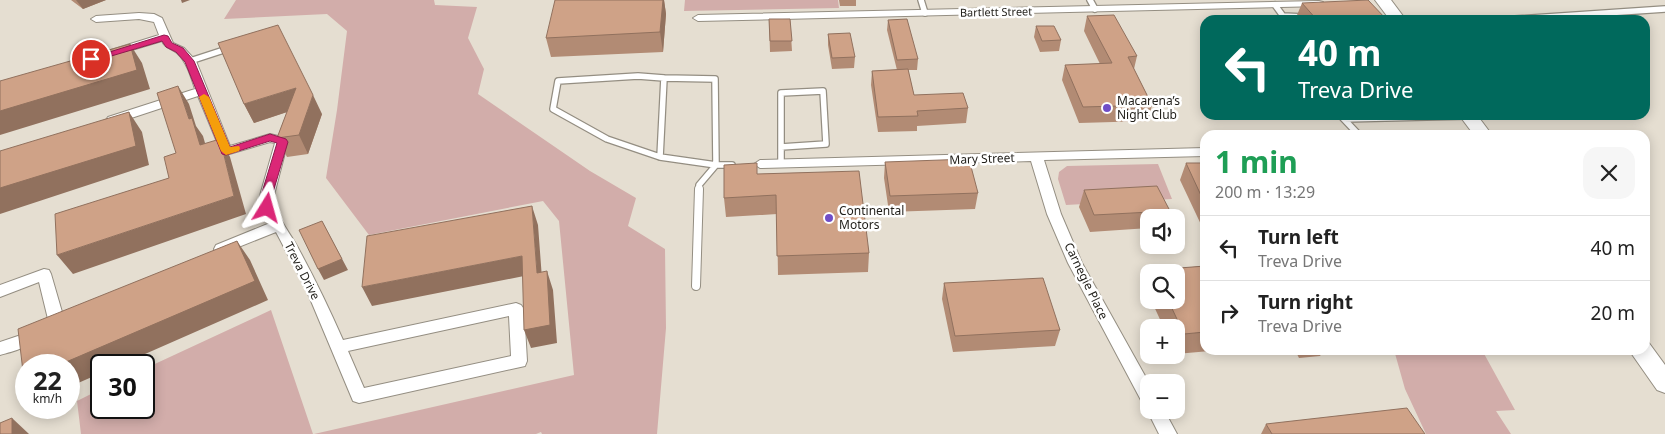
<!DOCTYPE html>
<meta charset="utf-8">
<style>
:root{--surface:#fff;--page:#f6f6f6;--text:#222;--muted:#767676;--line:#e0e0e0}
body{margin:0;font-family:"Noto Sans",sans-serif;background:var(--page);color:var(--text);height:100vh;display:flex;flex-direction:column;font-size:19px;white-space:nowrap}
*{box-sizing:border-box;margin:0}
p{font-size:16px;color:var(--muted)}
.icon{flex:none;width:28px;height:28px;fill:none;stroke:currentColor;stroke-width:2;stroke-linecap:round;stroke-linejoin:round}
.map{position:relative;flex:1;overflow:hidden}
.sheet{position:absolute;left:1200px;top:130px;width:450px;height:225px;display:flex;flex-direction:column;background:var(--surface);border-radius:15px;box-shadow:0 2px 12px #0003}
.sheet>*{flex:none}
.top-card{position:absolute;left:1200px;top:15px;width:450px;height:105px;border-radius:15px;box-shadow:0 2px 12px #0003;background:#00695c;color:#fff;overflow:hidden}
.fabs{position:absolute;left:1140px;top:209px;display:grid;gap:10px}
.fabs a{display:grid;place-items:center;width:45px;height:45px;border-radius:10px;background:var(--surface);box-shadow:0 2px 12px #0003;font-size:25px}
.speed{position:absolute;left:15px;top:354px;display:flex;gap:10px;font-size:25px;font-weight:700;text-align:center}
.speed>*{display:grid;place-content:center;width:65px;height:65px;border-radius:50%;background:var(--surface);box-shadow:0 2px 12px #0003;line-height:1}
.speed small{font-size:12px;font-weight:400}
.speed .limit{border:2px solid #111;border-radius:8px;background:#fff;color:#111}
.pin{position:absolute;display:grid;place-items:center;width:42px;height:42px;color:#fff;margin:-21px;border:2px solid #fff;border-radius:50%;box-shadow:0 1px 5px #0007}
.me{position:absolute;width:55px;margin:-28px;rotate:8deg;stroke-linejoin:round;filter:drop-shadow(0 0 4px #0008)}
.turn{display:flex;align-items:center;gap:18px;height:105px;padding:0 15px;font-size:22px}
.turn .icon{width:65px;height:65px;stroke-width:2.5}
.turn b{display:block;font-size:35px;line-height:42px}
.round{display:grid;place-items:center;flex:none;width:52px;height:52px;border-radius:15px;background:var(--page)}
.headline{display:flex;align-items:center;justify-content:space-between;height:85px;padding:0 15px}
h1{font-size:30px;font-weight:700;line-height:38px;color:#1e9e55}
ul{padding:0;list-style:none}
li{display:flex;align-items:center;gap:15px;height:65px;padding:0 15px;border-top:1px solid var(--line)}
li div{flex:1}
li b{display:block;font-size:19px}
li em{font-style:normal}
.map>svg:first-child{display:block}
</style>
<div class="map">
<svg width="1665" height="434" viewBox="0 0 1665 434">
<rect width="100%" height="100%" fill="#e5ded1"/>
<path fill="#d2adaa" d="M 236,0 L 434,0 L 435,5 L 477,7 L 468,38 L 484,69 L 478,94 L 590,171 L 636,198 L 628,226 L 665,249 L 666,328 L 657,434 L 542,434 L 541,432 L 536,434 L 314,434 L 574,375 L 559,221 L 543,201 L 369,235 L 326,178 L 337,110 L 347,31 L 327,14 L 224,19 Z
M 685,0 L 838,0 L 839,8 L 684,11 Z
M 1158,164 L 1172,199 L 1066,205 L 1058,179 L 1059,172 L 1067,166 Z
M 271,310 L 313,434 L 81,434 L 77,401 L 101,389 L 101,408 L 144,408 L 144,369 Z
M 1394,350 L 1482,350 L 1515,410 L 1496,411 L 1511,434 L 1426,434 L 1405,389 Z"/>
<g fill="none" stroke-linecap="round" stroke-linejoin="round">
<g stroke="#948e82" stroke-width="8">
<path id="service-far1" d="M 921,0 L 925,13
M 1090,0 L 1095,9
M 1275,5 L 1283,16 L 1304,17
M 1500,20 L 1665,9
M 190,61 L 230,48
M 664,78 L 715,79 L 716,165 L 660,157 Z
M 823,91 L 826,144 L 781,147 L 781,93 Z
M 1340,115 L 1359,135
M 1344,119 L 1468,116
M 781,147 L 781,163
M 660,157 L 607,139 L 553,109 L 558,81 L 638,76 L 664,78
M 716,165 L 732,165
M 699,191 L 699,185 L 716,165"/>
</g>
<g stroke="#948e82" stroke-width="10">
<path id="service" d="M 696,286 L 699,189"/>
</g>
<g stroke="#948e82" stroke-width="2">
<path id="minor" d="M 1319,1 L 1323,2 L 1324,4 L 1323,6 L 698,21 L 693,18 L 698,15 Z
M 139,13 L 154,14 L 162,18 L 173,43 L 184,48 L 196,61 L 230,146 L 270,134 L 286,138 L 288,141 L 273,199 C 274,213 290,233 297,246 C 314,277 329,308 343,340 L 516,303 L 521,305 L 524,309 L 527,361 L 525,366 L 359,403 L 353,401 L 306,289 L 276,232 L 221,254 L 216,253 L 214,249 L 216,245 L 270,223 L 260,208 L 259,199 L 275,143 L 270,142 L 226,155 L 222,154 L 198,96 L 116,123 L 112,124 L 106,120 L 108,117 L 195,89 C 191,77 187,62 177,53 C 171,48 165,49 162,41 L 115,55 L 109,52 L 111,50 L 159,35 L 154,22 L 139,19 L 96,22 L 91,19 L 96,16 ZM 509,316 L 511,356 L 364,388 L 348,351 Z
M 1205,148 L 1205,156 L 1044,160 L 1061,214 L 1082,263 L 1149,383 L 1149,410 L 1164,410 L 1177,434 L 1159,434 L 1147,410 L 1149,406 L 1143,404 L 1068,263 L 1047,214 L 1031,161 L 760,168 L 754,164 L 760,160 Z
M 44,269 L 49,270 L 51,274 L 64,319 L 61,323 L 56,325 L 51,323 L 48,319 L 39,282 L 0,297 L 0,285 Z
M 35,326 L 40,328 L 43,332 C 35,346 14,351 0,355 L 0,342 L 18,336 Z"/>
</g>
<g stroke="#948e82" stroke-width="2">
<path id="secondary" d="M 1375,0 L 1391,0 L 1406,20 L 1390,20 Z
M 1459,115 L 1477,115 L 1492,135 L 1474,135 Z
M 1645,342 L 1649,343 L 1665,365 L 1665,393 L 1657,390 L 1629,350 L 1645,350 Z"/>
</g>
<use href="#service-far1" stroke="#fff" stroke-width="5.5"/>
<use href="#service" stroke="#fff" stroke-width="8"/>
<use href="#minor" fill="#fff" fill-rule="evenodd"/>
<use href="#secondary" fill="#fff" fill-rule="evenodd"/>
</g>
<path fill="#b28b74" d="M 71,0 L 106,0 L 83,9 Z
M 564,0 L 664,0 L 666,14 L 663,52 L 551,57 L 546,38 Z
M 839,0 L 856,0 L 856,6 L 840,6 Z
M 1302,3 L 1387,20 L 1295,20 Z
M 1087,16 L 1137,56 L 1134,69 L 1152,105 L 1148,121 L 1079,123 L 1062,80 L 1065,65 L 1100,64 L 1084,31 Z
M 769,19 L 790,19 L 792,51 L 770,52 Z
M 888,20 L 918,59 L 917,70 L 908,70 L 914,95 L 968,108 L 966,123 L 917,126 L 917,131 L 878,132 L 871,85 L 872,71 L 897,70 L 887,30 Z
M 1036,26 L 1061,40 L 1059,51 L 1040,52 L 1034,37 Z
M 828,34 L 855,57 L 854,68 L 832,69 L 828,45 Z
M 244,104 L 322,114 L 308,154 L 287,157 L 277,138 L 287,112 L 254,123 Z
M 1267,115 L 1305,115 L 1304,117 L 1270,119 Z
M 885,162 L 978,193 L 975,209 L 889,212 L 884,178 Z
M 1186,163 L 1205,163 L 1205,233 L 1180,180 Z
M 758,174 L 869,253 L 868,272 L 778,275 L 777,214 L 726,217 L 724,198 Z
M 1084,190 L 1170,211 L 1167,218 L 1149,218 L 1149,228 L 1090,232 L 1079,207 Z
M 1205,266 L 1205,350 L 1221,350 L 1176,354 L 1176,328 L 1164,328 L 1151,300 L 1176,300 L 1176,272 L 1153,272 L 1154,270 Z
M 944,283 L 1060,330 L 1055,346 L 953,352 L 942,299 Z
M 1149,285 L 1149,295 L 1147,290 Z
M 1295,350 L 1324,350 L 1320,356 L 1299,358 Z
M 1266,424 L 1425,434 L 1261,434 Z"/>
<path fill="#91715e" d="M 76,0 L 106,0 L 83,9 Z
M 181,0 L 190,0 L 182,3 Z
M 663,0 L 664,0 L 666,14 L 663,52 L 660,32 Z
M 130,44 L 142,63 L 150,89 L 0,135 L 0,111 Z
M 178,86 L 189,104 L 196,126 L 203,136 L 211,164 L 200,145 L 189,119 Z
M 296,88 L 305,106 L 254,123 L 244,104 Z
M 313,95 L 322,114 L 308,154 L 299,135 Z
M 129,112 L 142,132 L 149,165 L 0,214 L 0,188 Z
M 220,139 L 230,157 L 246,214 L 73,274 L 57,255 L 234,196 Z
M 532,206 L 538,225 L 543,292 L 537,273 Z
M 322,221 L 348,270 L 324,280 L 318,269 Z
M 237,241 L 250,260 L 268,300 L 120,365 L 101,365 L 101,373 L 69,387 L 69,365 L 59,365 Z
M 522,256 L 529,275 L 372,306 L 362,287 Z
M 547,271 L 553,290 L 557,343 L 531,348 L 524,330 Z
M 12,418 L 29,434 L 12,434 Z"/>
<path fill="#cfa287" stroke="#91715e" d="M 555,0 L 663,0 L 660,32 L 546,38 Z
M 1368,0 L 1387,20 L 1317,20 L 1302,3 Z
M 1114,15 L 1137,56 L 1128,57 L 1152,105 L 1083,107 L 1065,65 L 1112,63 L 1087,16 Z
M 1544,18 L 1546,20 L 1513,20 Z
M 769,19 L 790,19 L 792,41 L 770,41 Z
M 907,19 L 918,59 L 897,60 L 888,20 Z
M 278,25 L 313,95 L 299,135 L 277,138 L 296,88 L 244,104 L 218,43 Z
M 1036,26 L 1054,26 L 1061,40 L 1042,41 Z
M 850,33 L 855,57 L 832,58 L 828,34 Z
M 130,44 L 137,70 L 0,111 L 0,81 Z
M 908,69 L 914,95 L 963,93 L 968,108 L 917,111 L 918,116 L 878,117 L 872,71 Z
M 178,86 L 189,119 L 192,118 L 200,145 L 220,139 L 234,196 L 57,255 L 55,214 L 169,178 L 164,157 L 176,153 L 157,93 Z
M 129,112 L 136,146 L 0,188 L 0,151 Z
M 969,159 L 978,193 L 890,196 L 885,162 Z
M 757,163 L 757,174 L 859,171 L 869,253 L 777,256 L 776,195 L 724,198 L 724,165 Z
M 1186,163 L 1205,163 L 1205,204 Z
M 1157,186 L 1170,211 L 1094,215 L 1084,190 Z
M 532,206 L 537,273 L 547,271 L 550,325 L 524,330 L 522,256 L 362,287 L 367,236 Z
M 322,221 L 342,259 L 318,269 L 299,230 Z
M 237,241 L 255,281 L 59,365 L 26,365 L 26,379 L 24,380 L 18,329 Z
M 1205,266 L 1205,332 L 1184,334 L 1168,300 L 1176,300 L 1176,272 L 1155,272 L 1154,270 Z
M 1043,278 L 1060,330 L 955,336 L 944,283 Z
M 1407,408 L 1425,434 L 1272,434 L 1266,424 Z
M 12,418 L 12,434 L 0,434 L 0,423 Z"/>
<path fill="#db2777" stroke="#8e194d" d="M 164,35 L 168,36 L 172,43 L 183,48 L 194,61 L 230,147 L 270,134 L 286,139 L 288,142 L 271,199 L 272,208 L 271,211 L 263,211 L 260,199 L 277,143 L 270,141 L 226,155 L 222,154 L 185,62 L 176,52 L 166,47 L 162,41 L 91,62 L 87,59 Z"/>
<path fill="#f59e0b" d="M 204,94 L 209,97 L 230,147 L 239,146 L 240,148 L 239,151 L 226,155 L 221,151 L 199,97 Z"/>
<g fill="#704ec7" stroke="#fff" stroke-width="2">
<circle cx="1107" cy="108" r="5"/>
<circle cx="829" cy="218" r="5"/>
</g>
<g text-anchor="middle" stroke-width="5" stroke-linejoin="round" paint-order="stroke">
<g font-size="11" fill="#1f1d18" stroke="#fff">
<text transform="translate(996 12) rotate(-1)" y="4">Bartlett Street</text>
</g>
<g font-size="12" fill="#1f1d18" stroke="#fff" text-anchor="start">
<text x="1117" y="105">Macarena’s<tspan x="1117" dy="14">Night Club</tspan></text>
<text x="839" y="215">Continental<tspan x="839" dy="14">Motors</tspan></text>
</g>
<g font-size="12" fill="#1f1d18" stroke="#fff">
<text transform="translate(982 159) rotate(-2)" y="4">Mary Street</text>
<text transform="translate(302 271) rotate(63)" y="4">Treva Drive</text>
<text transform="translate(1086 281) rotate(64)" y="4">Carnegie Place</text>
</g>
</g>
</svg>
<div class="fabs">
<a><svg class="icon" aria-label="sound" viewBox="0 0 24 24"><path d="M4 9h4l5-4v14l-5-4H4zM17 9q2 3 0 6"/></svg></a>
<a><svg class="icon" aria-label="search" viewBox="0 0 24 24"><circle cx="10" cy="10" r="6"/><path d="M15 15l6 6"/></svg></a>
<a>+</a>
<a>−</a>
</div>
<div class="speed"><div>22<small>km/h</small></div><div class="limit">30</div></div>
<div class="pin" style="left:91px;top:59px;background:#d93025"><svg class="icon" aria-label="arrive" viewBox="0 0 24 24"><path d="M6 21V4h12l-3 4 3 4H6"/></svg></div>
<svg class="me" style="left:267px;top:208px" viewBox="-20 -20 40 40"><path d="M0-17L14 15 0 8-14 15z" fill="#db2777" stroke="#fff" stroke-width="4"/></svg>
<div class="top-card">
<div class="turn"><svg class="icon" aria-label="left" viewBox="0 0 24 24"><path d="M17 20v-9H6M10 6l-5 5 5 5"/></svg><div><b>40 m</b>Treva Drive</div></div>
</div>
<section class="sheet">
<div class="headline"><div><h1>1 min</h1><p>200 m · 13:29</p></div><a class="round"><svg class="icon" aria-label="close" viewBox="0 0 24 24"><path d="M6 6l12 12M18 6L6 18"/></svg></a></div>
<ul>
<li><svg class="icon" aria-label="left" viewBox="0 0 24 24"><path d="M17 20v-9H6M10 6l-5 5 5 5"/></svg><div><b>Turn left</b><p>Treva Drive</p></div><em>40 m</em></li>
<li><svg class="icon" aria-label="right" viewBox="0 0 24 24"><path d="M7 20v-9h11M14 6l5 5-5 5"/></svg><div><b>Turn right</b><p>Treva Drive</p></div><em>20 m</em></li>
</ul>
</section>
</div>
